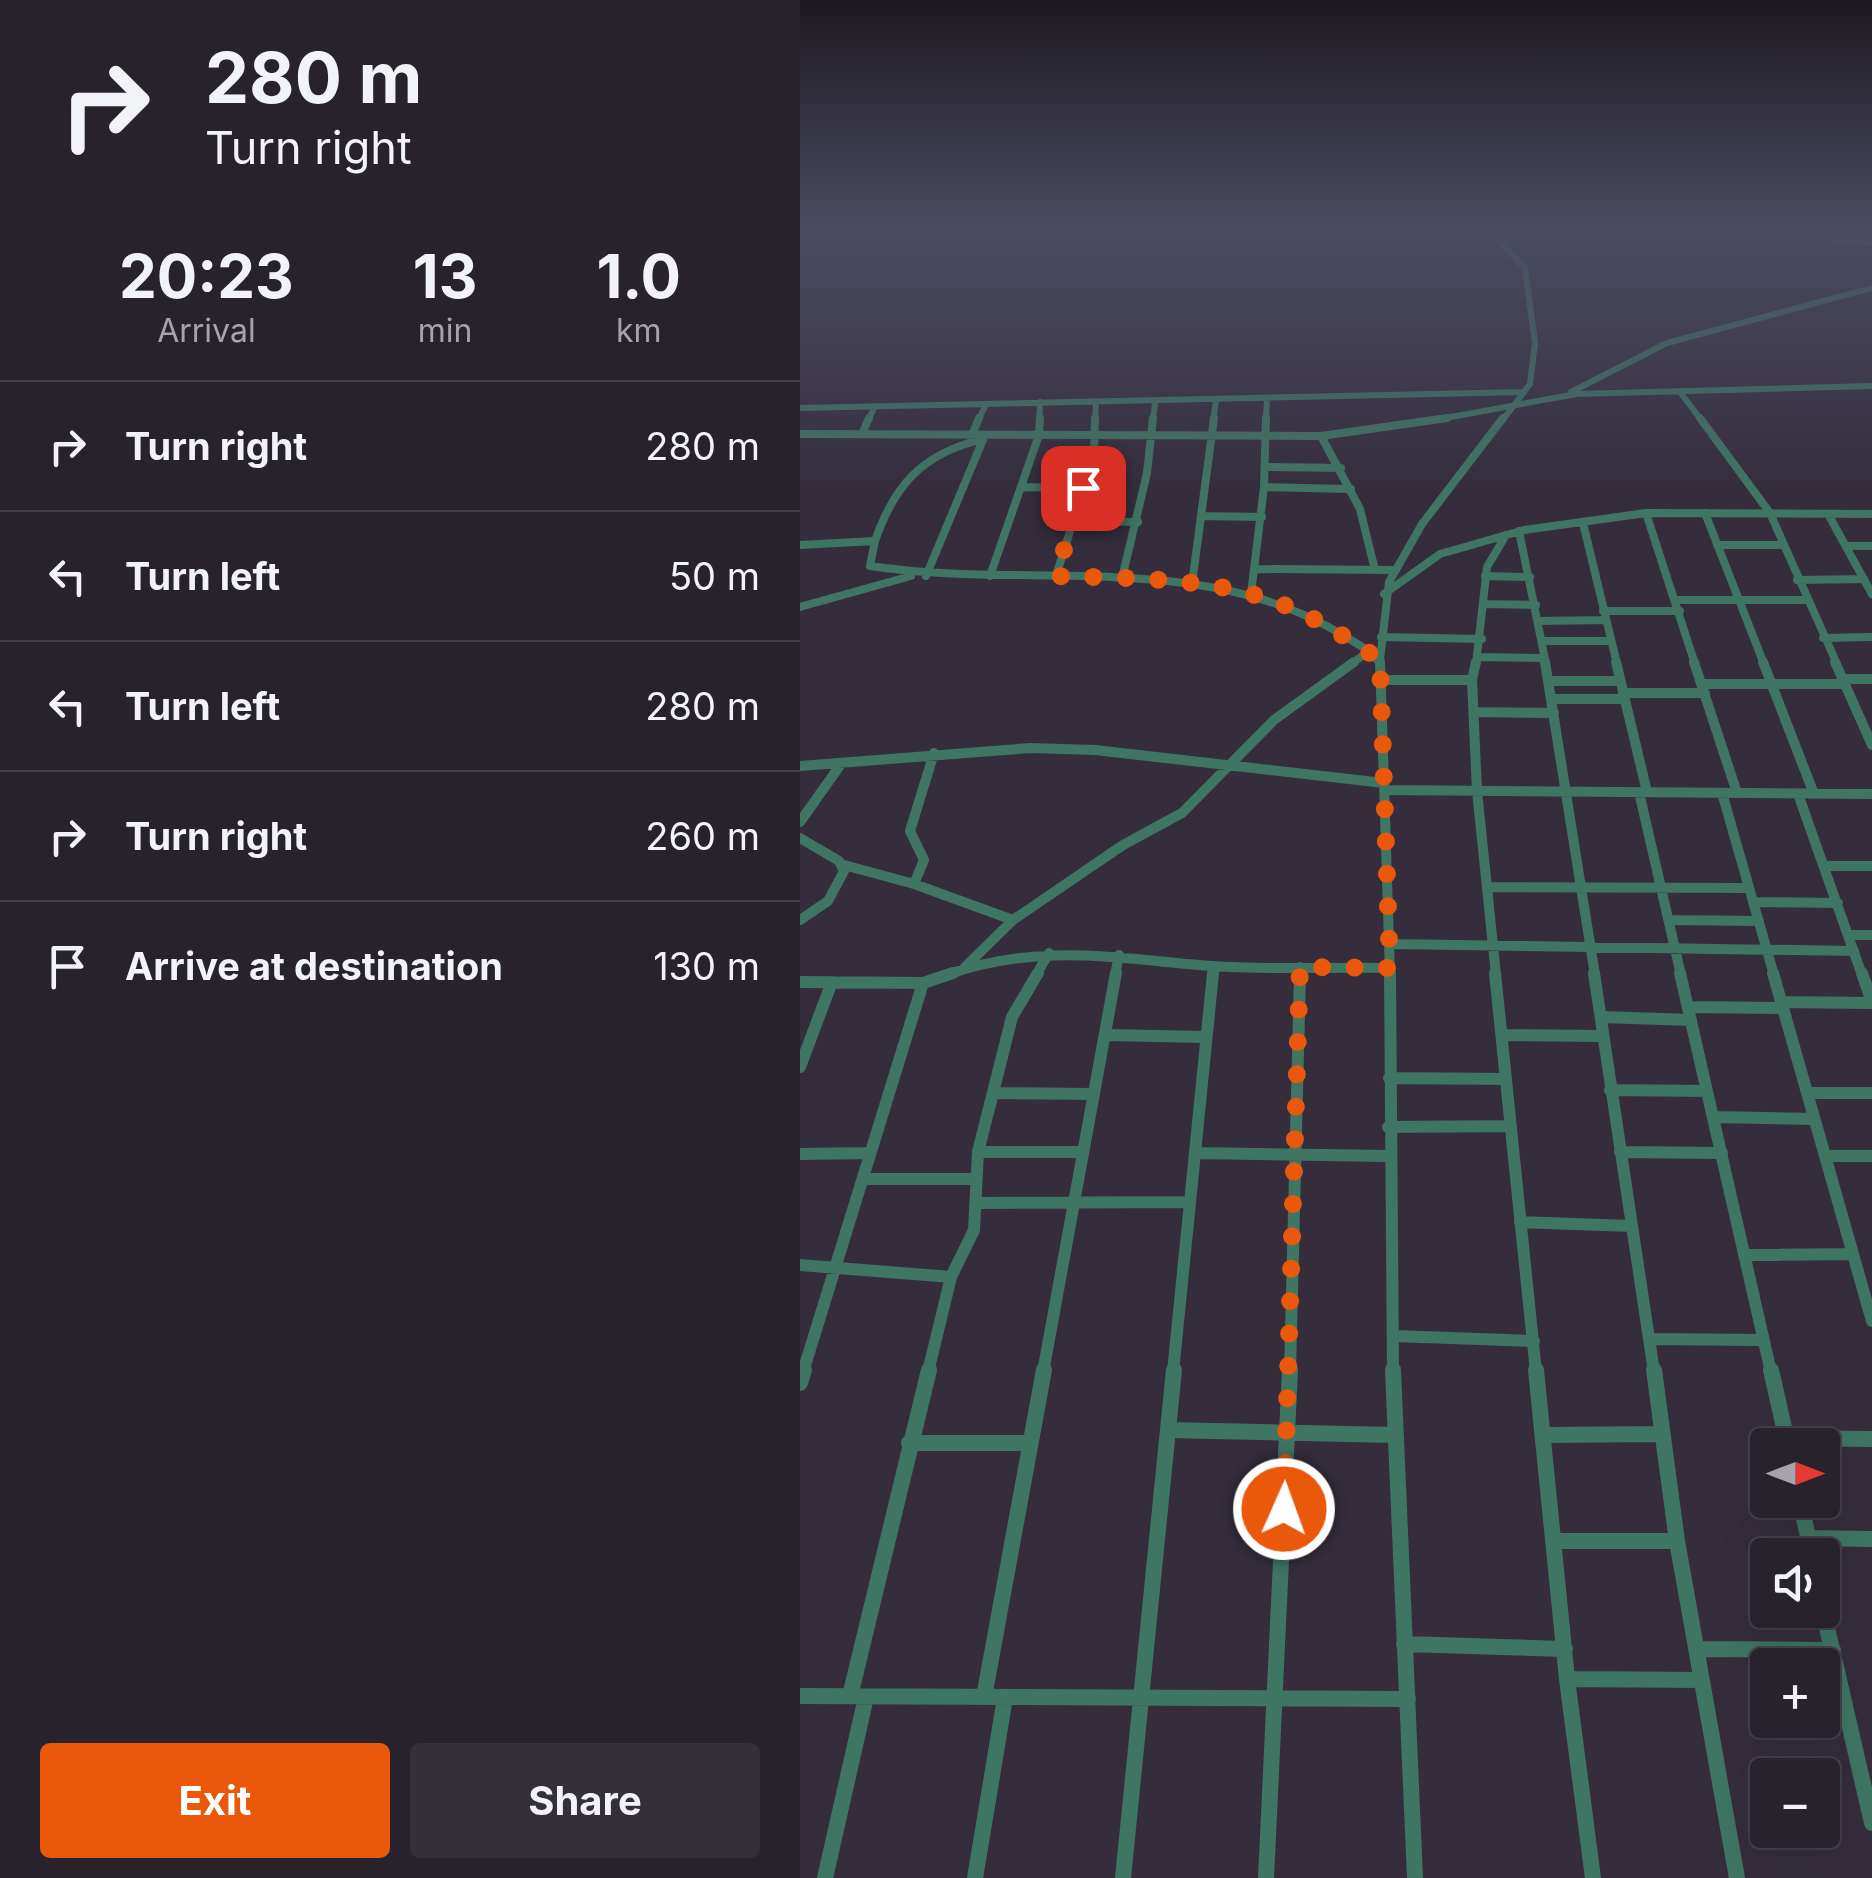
<!DOCTYPE html>
<meta charset="utf-8">
<style>
:root{--surface:#28222d;--page:#342f39;--text:#f1f3f6;--muted:#a5a4aa;--line:#443f49;--accent:#ea580c}
body{margin:0;font-family:Inter,sans-serif;background:var(--page);color:var(--text);height:100vh;display:flex;flex-direction:column;font-size:38px;white-space:nowrap}
*{box-sizing:border-box;margin:0}
p{font-size:32px;color:var(--muted)}
.icon{flex:none;width:55px;height:55px;fill:none;stroke:currentColor;stroke-width:2;stroke-linecap:round;stroke-linejoin:round}
.map{position:relative;flex:1;overflow:hidden}
.panel{display:flex;flex-direction:column;background:var(--surface);width:800px}
.panel>*{flex:none}
.banner{background:#28222d;color:var(--text);overflow:hidden}
.needle{width:65px;rotate:90deg}
.controls{position:absolute;left:950px;top:1428px;display:grid;gap:20px}
.controls a{display:grid;place-items:center;width:90px;height:90px;border-radius:10px;background:var(--surface);box-shadow:0 10px 40px #0002,0 0 0 2px var(--line);font-size:50px}
.pin{position:absolute;display:grid;place-items:center;width:85px;height:85px;color:#fff;margin:-42px;border-radius:20px;box-shadow:0 5px 15px #0006}
.me{position:absolute;width:110px;margin:-55px;rotate:2deg;stroke-linejoin:round;filter:drop-shadow(0 0 8px #0008)}
.turn{display:flex;align-items:center;gap:35px;height:210px;padding:0 40px;font-size:45px}
.turn .icon{width:130px;height:130px;stroke-width:2.5}
.turn b{display:block;font-size:70px;line-height:85px}
.eta{display:flex;justify-content:space-evenly;align-items:center;height:170px;text-align:center}
.eta b{font-size:60px;font-weight:700;line-height:70px}
.button{display:flex;gap:20px;margin-top:auto;padding:20px 40px}
.button a{flex:1;height:115px;border-radius:10px;background:var(--accent);color:#fff;font-size:40px;font-weight:700;line-height:115px;text-align:center}
.button a+a{background:var(--page);color:var(--text)}
ul{padding:0;list-style:none}
li{display:flex;align-items:center;gap:30px;height:130px;padding:0 40px;border-top:2px solid var(--line)}
li div{flex:1}
li b{display:block;font-size:38px}
li em{font-style:normal}
main{display:flex;flex:1;min-height:0}
.map>svg:first-child{display:block}
</style>
<main>
<section class="panel">
<div class="banner">
<div class="turn"><svg class="icon" aria-label="right" viewBox="0 0 24 24"><path d="M7 20v-9h11M14 6l5 5-5 5"/></svg><div><b>280 m</b>Turn right</div></div>
</div>
<div class="eta">
<div><b>20:23</b><p>Arrival</p></div>
<div><b>13</b><p>min</p></div>
<div><b>1.0</b><p>km</p></div>
</div>
<ul>
<li><svg class="icon" aria-label="right" viewBox="0 0 24 24"><path d="M7 20v-9h11M14 6l5 5-5 5"/></svg><div><b>Turn right</b></div><em>280 m</em></li>
<li><svg class="icon" aria-label="left" viewBox="0 0 24 24"><path d="M17 20v-9H6M10 6l-5 5 5 5"/></svg><div><b>Turn left</b></div><em>50 m</em></li>
<li><svg class="icon" aria-label="left" viewBox="0 0 24 24"><path d="M17 20v-9H6M10 6l-5 5 5 5"/></svg><div><b>Turn left</b></div><em>280 m</em></li>
<li><svg class="icon" aria-label="right" viewBox="0 0 24 24"><path d="M7 20v-9h11M14 6l5 5-5 5"/></svg><div><b>Turn right</b></div><em>260 m</em></li>
<li><svg class="icon" aria-label="arrive" viewBox="0 0 24 24"><path d="M6 21V4h12l-3 4 3 4H6"/></svg><div><b>Arrive at destination</b></div><em>130 m</em></li>
</ul>
<div class="button"><a>Exit</a><a>Share</a></div>
</section>
<div class="map">
<svg width="1072" height="1878" viewBox="0 0 1072 1878">
<rect width="100%" height="100%" fill="#352d3c"/>
<g fill="none" stroke-linecap="round" stroke-linejoin="round">
<path stroke="#3f7563" stroke-width="6" d="M 687,229 L 725,268 L 735,343 L 730,384 L 702,421
M 957,229 L 1072,243
M 771,392 L 867,343 L 1072,288
M 880,392 L 902,421
M 0,408 L 724,392
M 68,421 L 75,406
M 178,421 L 186,404
M 239,421 L 240,402
M 295,421 L 296,402
M 353,421 L 355,403
M 413,421 L 416,401
M 466,421 L 467,398
M 629,421 L 776,394 L 1072,386"/>
<path stroke="#3f7563" stroke-width="8" d="M 900,418 L 970,513 L 1037,664
M 0,434 L 521,436 L 647,418
M 62,434 L 69,418
M 172,435 L 179,418
M 521,436 L 560,509 L 575,570
M 466,467 L 541,468
M 221,487 L 283,488
M 464,487 L 551,489
M 846,513 L 895,664
M 905,513 L 964,664
M 1028,514 L 1072,594
M 401,516 L 462,517
M 272,521 L 338,522
M 783,523 L 817,664
M 719,531 L 746,664
M 75,541 C 94,486 121,455 179,440
M 0,545 L 75,541 L 70,566 C 228,590 404,548 546,637 C 557,644 575,653 580,664
M 917,545 L 982,545
M 1046,546 L 1072,546
M 454,569 L 596,570
M 126,576 L 185,435
M 190,576 L 239,435 L 240,418
M 256,576 L 294,454 L 295,418
M 685,576 L 730,577
M 322,578 L 347,473 L 353,418
M 997,580 L 1064,579
M 392,584 L 414,418
M 451,594 L 464,487 L 466,418
M 584,594 L 640,554 L 724,530 L 846,513 L 1072,514
M 876,600 L 1006,600
M 686,604 L 736,605
M 0,607 L 111,576
M 803,611 L 880,611
M 738,621 L 805,620
M 581,637 L 682,639
M 1023,638 L 1072,637
M 742,641 L 811,641
M 679,657 L 744,658
M 580,660 L 589,582 L 622,524 L 703,418
M 551,664 L 568,652
M 676,664 L 687,567 L 706,535"/>
<path stroke="#3f7563" stroke-width="10" d="M 580,662 L 584,783
M 676,662 L 672,680 L 677,791 L 696,975
M 745,662 L 795,975
M 816,662 L 847,792
M 894,662 L 937,793
M 963,662 L 1014,794
M 1035,662 L 1072,745
M 1042,679 L 1072,679
M 581,680 L 672,680
M 749,681 L 820,681
M 901,684 L 1044,684
M 823,693 L 905,693
M 753,699 L 825,699
M 674,712 L 754,713
M 0,766 L 230,748 L 295,750 L 584,783 L 590,975
M 585,790 L 1072,794
M 839,792 L 881,975
M 922,793 L 974,975
M 998,794 L 1062,975
M 0,822 L 41,764
M 0,838 L 39,861 L 44,871 L 28,901 L 0,920
M 44,865 L 114,884 L 213,920
M 1024,866 L 1072,866
M 114,884 L 124,860 L 110,831 L 134,753
M 689,887 L 949,888
M 953,902 L 1038,903
M 869,920 L 959,921
M 1050,935 L 1072,935
M 590,944 L 1054,951
M 165,967 L 213,920 L 323,845 L 382,813 L 474,720 L 554,662
M 146,975 C 240,942 317,959 412,966 C 471,970 531,967 590,968
M 236,975 L 249,953
M 315,975 L 319,955
M 413,975 L 414,966
M 500,975 L 500,967"/>
<path stroke="#3f7563" stroke-width="12" d="M 590,973 L 593,1372
M 695,973 L 736,1372
M 794,973 L 854,1372
M 880,973 L 971,1372
M 973,973 L 1072,1321
M 1062,973 L 1072,1002
M 0,982 L 123,983 L 153,973
M 981,1002 L 1072,1003
M 888,1007 L 983,1008
M 801,1017 L 891,1020
M 305,1035 L 406,1037
M 702,1035 L 803,1036
M 0,1067 L 32,982
M 589,1078 L 706,1079
M 810,1090 L 907,1091
M 193,1093 L 294,1094
M 1008,1093 L 1072,1093
M 913,1117 L 1014,1119
M 588,1127 L 711,1126
M 178,1152 L 283,1152
M 820,1152 L 922,1153
M 395,1153 L 588,1156
M 0,1154 L 70,1153
M 1026,1156 L 1072,1156
M 63,1179 L 174,1179
M 177,1203 L 390,1202
M 720,1222 L 832,1226
M 944,1255 L 1053,1254
M 0,1265 L 151,1277
M 595,1336 L 734,1341
M 850,1339 L 961,1340
M 3,1372 L 123,983
M 128,1372 L 151,1277 L 174,1230 L 178,1152 L 212,1017 L 238,973
M 243,1372 L 316,973
M 373,1372 L 413,973
M 490,1372 L 500,973"/>
<path stroke="#3f7563" stroke-width="16" d="M 593,1370 L 615,1878
M 736,1370 L 767,1679 L 793,1878
M 854,1370 L 877,1541 L 937,1878
M 971,1370 L 988,1445
M 0,1383 L 4,1370
M 368,1430 L 593,1435
M 744,1435 L 860,1434
M 986,1438 L 1072,1439
M 109,1443 L 230,1443
M 1000,1500 L 1012,1555
M 1008,1538 L 1072,1539
M 754,1541 L 877,1541
M 1022,1606 L 1072,1823
M 604,1644 L 765,1649
M 897,1649 L 1033,1650
M 767,1679 L 902,1680
M 0,1696 L 608,1699
M 50,1696 L 129,1370
M 184,1697 L 244,1370
M 25,1878 L 66,1697
M 175,1878 L 205,1698
M 323,1878 L 374,1370
M 466,1878 L 490,1370"/>
</g>
<linearGradient id="sky" x2="0" y2="1"><stop stop-color="#1d1921"/><stop offset="0.47" stop-color="#4b4c61"/><stop offset="1" stop-color="#4b4c61" stop-opacity="0"/></linearGradient>
<rect width="1072" height="492" fill="url(#sky)"/>
<g fill="none" stroke-linecap="round" stroke-linejoin="round">
<path stroke="#ea580c" stroke-width="18" stroke-dasharray="0 32.4" d="M 283,488 L 256,576 C 326,578 404,577 471,600 C 511,614 546,637 580,660 L 590,968 L 500,967 L 484,1509"/>
</g>
</svg>
<div class="controls">
<a><svg class="needle" viewBox="-14 -14 28 28"><path d="M0-13l5 13h-10z" fill="#e53935"/><path d="M0 13l5-13h-10z" fill="#a5a4aa"/></svg></a>
<a><svg class="icon" aria-label="sound" viewBox="0 0 24 24"><path d="M4 9h4l5-4v14l-5-4H4zM17 9q2 3 0 6"/></svg></a>
<a>+</a>
<a>−</a>
</div>
<div class="pin" style="left:283px;top:488px;background:#d93025"><svg class="icon" aria-label="arrive" viewBox="0 0 24 24"><path d="M6 21V4h12l-3 4 3 4H6"/></svg></div>
<svg class="me" style="left:484px;top:1509px" viewBox="-20 -20 40 40"><circle r="17" fill="#ea580c" stroke="#fff" stroke-width="3"/><path d="M0-11L8 9 0 5-8 9z" fill="#fff"/></svg>
</div>
</main>
